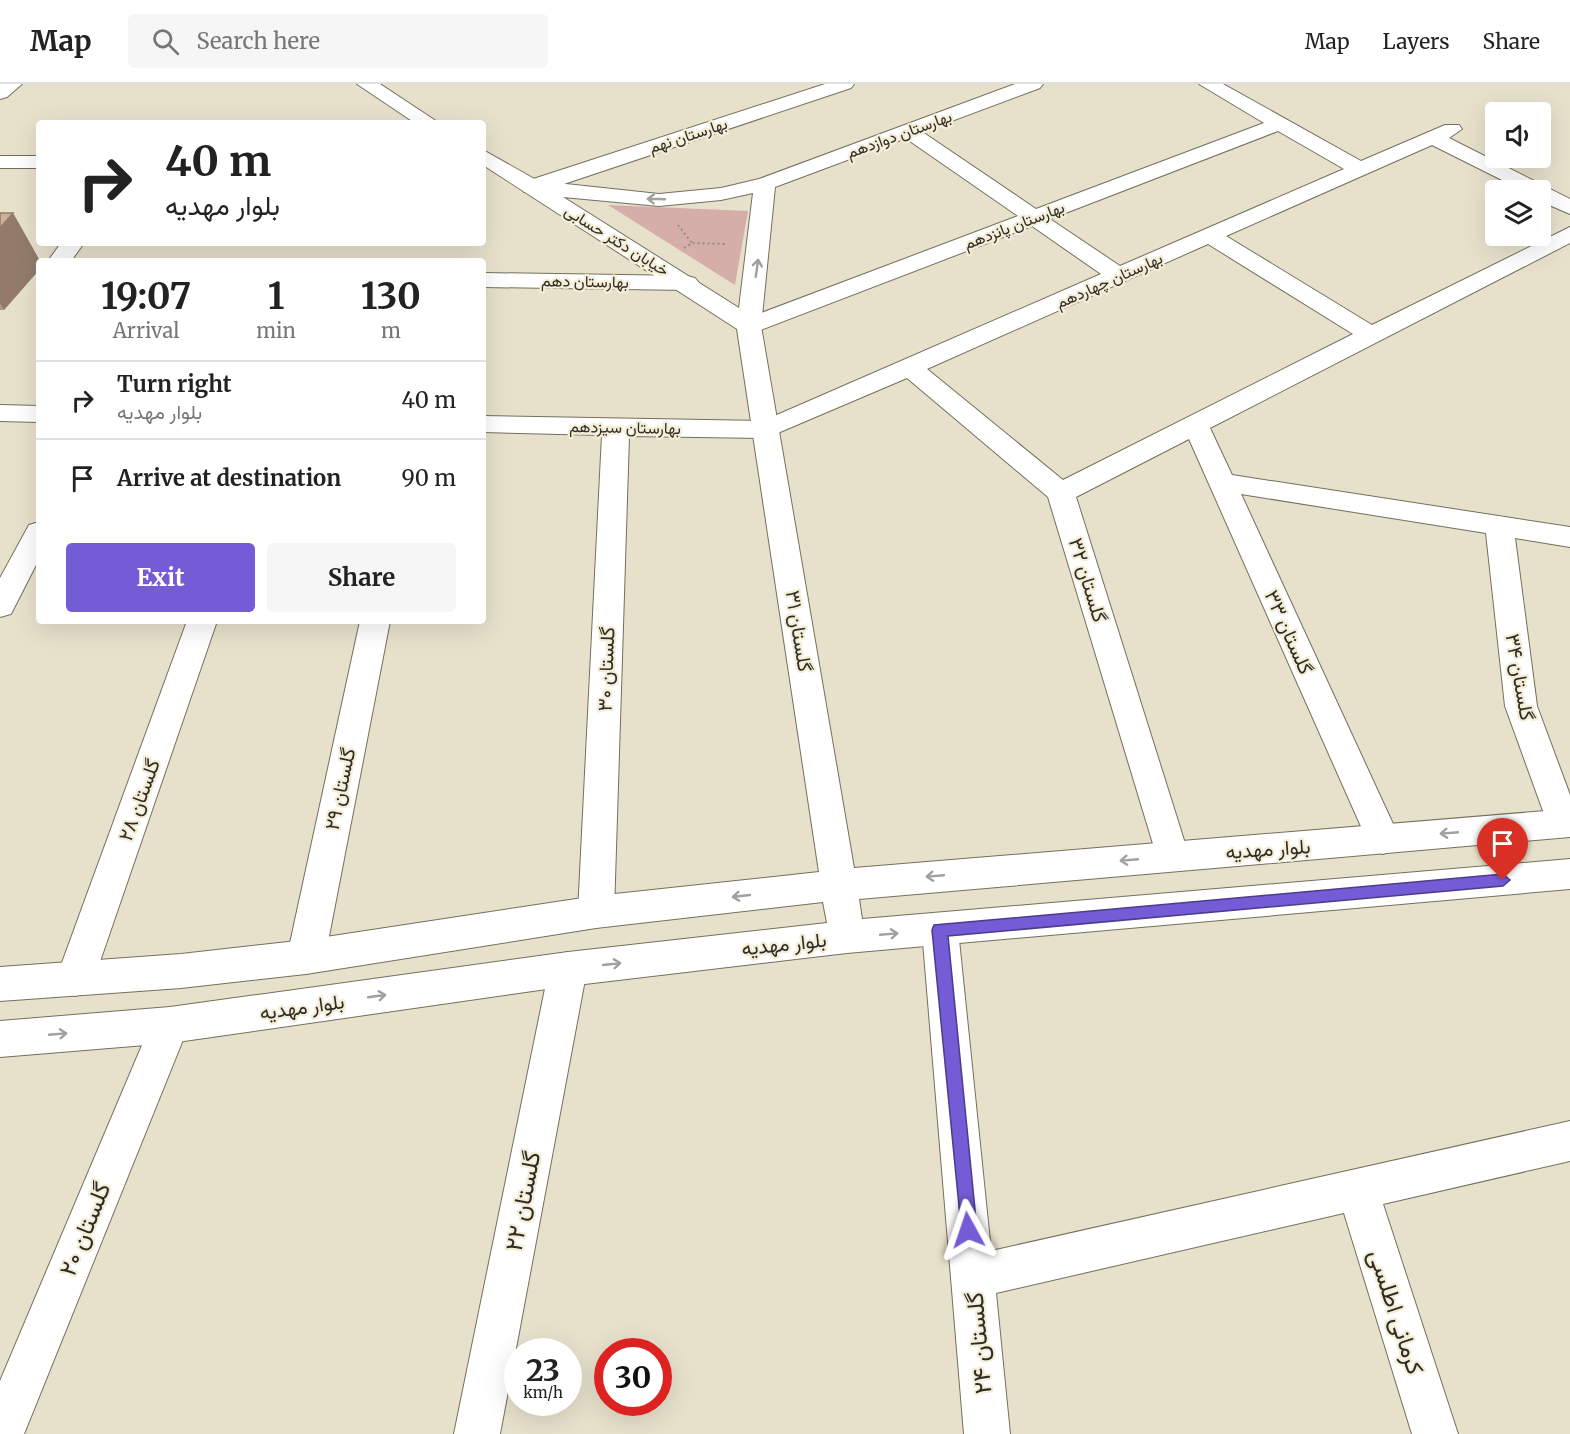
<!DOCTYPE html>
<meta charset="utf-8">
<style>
:root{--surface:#fff;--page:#f6f6f6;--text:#222;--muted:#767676;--line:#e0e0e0;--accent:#745cd7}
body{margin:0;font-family:Merriweather,Vazirmatn,serif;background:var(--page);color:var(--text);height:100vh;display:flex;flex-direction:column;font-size:22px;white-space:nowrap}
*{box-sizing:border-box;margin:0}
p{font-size:20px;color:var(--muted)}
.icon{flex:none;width:33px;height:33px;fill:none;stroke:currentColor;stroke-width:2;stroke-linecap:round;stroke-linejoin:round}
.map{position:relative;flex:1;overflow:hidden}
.panel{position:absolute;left:36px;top:174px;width:450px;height:366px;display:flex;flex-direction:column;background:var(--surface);border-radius:6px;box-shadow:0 6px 24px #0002}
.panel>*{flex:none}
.banner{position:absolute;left:36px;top:36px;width:450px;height:126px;border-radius:6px;box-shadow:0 6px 24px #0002;background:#fff;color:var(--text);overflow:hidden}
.fabs{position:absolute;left:1485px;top:18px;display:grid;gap:12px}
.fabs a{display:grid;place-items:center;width:66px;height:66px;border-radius:6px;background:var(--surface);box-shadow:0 6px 24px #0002;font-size:30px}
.speed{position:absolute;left:504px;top:1254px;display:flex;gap:12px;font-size:30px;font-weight:700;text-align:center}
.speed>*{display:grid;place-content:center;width:78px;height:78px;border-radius:50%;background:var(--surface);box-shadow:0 6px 24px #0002;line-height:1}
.speed small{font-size:15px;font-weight:400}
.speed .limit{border:9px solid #d22;background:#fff;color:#111}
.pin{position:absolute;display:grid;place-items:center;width:51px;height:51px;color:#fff;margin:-62px -26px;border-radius:50% 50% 50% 0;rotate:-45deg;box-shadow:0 0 6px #0007}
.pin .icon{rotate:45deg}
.me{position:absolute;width:66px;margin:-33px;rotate:355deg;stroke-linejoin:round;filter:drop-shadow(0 0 4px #0008)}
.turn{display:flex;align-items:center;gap:21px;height:126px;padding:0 30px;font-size:27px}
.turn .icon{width:78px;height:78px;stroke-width:2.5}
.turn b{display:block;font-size:42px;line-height:51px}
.eta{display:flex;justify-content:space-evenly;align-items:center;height:102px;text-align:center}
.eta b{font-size:36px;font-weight:700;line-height:42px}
.cta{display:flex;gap:12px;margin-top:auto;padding:12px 30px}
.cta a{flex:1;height:69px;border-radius:6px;background:var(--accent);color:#fff;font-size:24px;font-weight:700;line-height:69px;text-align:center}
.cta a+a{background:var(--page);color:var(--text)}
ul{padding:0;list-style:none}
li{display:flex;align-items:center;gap:18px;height:78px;padding:0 30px;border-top:2px solid var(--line)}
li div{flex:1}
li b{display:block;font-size:22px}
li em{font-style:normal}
header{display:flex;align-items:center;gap:36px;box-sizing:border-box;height:84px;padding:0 30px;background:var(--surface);border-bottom:2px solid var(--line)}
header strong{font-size:28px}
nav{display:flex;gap:33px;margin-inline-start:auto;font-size:21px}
.search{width:420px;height:54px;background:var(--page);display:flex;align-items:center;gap:15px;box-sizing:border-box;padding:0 21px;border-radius:6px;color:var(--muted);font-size:22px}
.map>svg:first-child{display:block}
</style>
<header>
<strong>Map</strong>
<div class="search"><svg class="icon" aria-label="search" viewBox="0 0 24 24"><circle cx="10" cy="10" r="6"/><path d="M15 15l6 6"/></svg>Search here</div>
<nav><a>Map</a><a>Layers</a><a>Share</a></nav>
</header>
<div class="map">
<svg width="1570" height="1350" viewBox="0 0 1570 1350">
<rect width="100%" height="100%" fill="#e7e1cc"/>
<path fill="#d6aea9" d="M 608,121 L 748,127 L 735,201 Z"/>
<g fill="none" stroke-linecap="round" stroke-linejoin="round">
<g stroke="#746f5c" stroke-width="2">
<path id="street" d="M 0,0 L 22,0 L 7,13 L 0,15 Z
M 825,0 L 854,0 L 851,4 L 540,108 L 524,108 L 521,103 L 524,98 Z
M 1199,0 L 1223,0 L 1361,77 L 1445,41 L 1459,41 L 1462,45 L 1449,54 L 1570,115 L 1570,130 L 1540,117 L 1540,106 L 1522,106 L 1432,61 L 1226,152 L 1372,241 L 1570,143 L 1570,159 L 1210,344 L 1232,391 L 1570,443 L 1570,463 L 1515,454 L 1537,622 L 1570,711 L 1570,751 L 1563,753 L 1551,749 L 1505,622 L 1486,449 L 1241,410 L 1400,755 L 1395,765 L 1383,770 L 1371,765 L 1189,355 L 1076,413 L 1189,772 L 1184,783 L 1172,787 L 1160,783 L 1048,413 L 907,294 L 766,354 L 629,352 L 614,828 L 609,839 L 596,844 L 583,839 L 578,828 L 602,351 L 483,348 L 483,332 L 763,337 L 1101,190 L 1032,142 L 758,247 L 749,249 L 740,247 L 737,242 L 740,237 L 1018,132 L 901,51 L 898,47 L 901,43 L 915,43 L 1036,125 L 1264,39 ZM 1278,47 L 1344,85 L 1120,182 L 1050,135 ZM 1208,160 L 1353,250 L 1063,396 L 927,285 Z
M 0,72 L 39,72 L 39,84 L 0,84 Z
M 61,159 L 84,159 L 71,177 L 48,177 Z
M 483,189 L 687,192 L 695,194 L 699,199 L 695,204 L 687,206 L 483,203 Z
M 0,321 L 39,322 L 39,338 L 0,337 Z
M 39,438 L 39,475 L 11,530 L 0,533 L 0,494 L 29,441 Z
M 187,537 L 217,537 L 94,895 L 88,907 L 75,912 L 62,907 L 56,895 Z
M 360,537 L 390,537 L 325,873 L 319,885 L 306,890 L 293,885 L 287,873 Z
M 940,830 L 953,834 L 958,846 L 991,1167 L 1570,1037 L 1570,1077 L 1383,1120 L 1458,1350 L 1412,1350 L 1344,1129 L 996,1209 L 1010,1350 L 964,1350 L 922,846 L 927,834 Z
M 568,868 L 581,873 L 587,885 L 500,1350 L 454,1350 L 549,885 L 555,873 Z
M 170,923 L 184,928 L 189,941 L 24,1350 L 0,1350 L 0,1297 L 156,928 Z"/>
</g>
<g stroke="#746f5c" stroke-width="2">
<path id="secondary" d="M 357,0 L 380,0 L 439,39 L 415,39 Z
M 1015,0 L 1043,0 L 1040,4 L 775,103 L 761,242 L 854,784 L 1570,725 L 1570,753 L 859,815 L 862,835 L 1570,775 L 1570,805 L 847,869 L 568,902 L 170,959 L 0,973 L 0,937 L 170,923 L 568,868 L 827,839 L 823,818 L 596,844 L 306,890 L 181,904 L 0,917 L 0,883 L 181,870 L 306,856 L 596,812 L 819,788 L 737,245 L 483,81 L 483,66 L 538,97 L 659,110 L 721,104 L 759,95 ZM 753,109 L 739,224 L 563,113 L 659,122 L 721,116 Z"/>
</g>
<path stroke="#928d7e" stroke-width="2" stroke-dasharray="2 3" stroke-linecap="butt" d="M 678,141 L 692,159
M 684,164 L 692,159 L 727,160"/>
<use href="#street" fill="#fff" fill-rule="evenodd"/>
<use href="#secondary" fill="#fff" fill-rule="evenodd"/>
</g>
<path fill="#b39782" d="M 0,129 L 13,129 L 40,177 L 39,186 L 4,226 L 0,226 Z"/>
<path fill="#927b6a" d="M 13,129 L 40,177 L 39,186 L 4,226 L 0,219 L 0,144 Z"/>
<path fill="#d0b097" stroke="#927b6a" stroke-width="1.5" d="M 0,129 L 13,129 L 0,144 Z"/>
<defs><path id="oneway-shaft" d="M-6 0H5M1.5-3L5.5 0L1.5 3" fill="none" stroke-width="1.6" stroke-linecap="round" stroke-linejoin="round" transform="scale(1.5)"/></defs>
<g stroke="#a1a09c">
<use href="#oneway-shaft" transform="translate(656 115) rotate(-178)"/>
<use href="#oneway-shaft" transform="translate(757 184) rotate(-82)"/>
<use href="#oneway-shaft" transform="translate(1449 749) rotate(175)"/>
<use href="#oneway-shaft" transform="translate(1129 776) rotate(175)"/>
<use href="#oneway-shaft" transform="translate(935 792) rotate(175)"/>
<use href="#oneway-shaft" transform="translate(741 812) rotate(174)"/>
<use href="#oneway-shaft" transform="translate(889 850) rotate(-5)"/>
<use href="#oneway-shaft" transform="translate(612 880) rotate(-6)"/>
<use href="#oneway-shaft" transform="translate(377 912) rotate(-8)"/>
<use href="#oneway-shaft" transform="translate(58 950) rotate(-5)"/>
</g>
<path fill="#745cd7" stroke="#4b3c8c" stroke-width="1.5" d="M 1503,790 L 1510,796 L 1503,802 L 948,852 L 977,1146 L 974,1153 L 968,1155 L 962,1153 L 932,846 L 934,841 Z"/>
<g text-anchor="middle" stroke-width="4.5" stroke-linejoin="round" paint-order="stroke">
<g font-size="16" fill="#2e2c24" stroke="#f4eed9">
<text transform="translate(899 50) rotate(-20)" y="6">بهارستان دوازدهم</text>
<text transform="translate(688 51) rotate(-18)" y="6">بهارستان نهم</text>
<text transform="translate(1014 141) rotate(-21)" y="6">بهارستان پانزدهم</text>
<text transform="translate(617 156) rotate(32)" y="6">خیابان دکتر حسابی</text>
<text transform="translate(1109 196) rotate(-24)" y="6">بهارستان چهاردهم</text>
<text transform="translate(585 197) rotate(1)" y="6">بهارستان دهم</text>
<text transform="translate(625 343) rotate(1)" y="6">بهارستان سیزدهم</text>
</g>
<g font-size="20" fill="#2e2c24" stroke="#f4eed9">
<text transform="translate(1088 496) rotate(73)" y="7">گلستان ۳۲</text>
<text transform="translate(799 547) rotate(81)" y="7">گلستان ۳۱</text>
<text transform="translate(1289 548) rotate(66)" y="7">گلستان ۳۳</text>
<text transform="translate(606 585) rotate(-88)" y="7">گلستان ۳۰</text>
<text transform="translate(1520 593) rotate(80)" y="7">گلستان ۳۴</text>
<text transform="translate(340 705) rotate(-78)" y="7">گلستان ۲۹</text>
<text transform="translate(139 716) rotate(-70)" y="7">گلستان ۲۸</text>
<text transform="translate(1268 765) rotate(-4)" y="7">بلوار مهدیه</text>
<text transform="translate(784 860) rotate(-6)" y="7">بلوار مهدیه</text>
<text transform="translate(302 923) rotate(-8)" y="7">بلوار مهدیه</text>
</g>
<g font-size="24" fill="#2e2c24" stroke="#f4eed9">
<text transform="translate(523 1117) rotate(-79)" y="8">گلستان ۲۲</text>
<text transform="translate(85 1145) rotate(-68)" y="8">گلستان ۲۰</text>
<text transform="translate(1396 1228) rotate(72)" y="8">کرمانی اطلسی</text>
<text transform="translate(979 1259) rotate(-95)" y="8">گلستان ۲۴</text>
</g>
</g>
</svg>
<div class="fabs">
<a><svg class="icon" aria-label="sound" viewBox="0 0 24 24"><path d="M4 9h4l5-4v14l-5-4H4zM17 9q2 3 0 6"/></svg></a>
<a><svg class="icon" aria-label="layers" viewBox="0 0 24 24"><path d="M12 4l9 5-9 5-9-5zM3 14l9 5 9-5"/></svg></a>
</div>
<div class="speed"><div>23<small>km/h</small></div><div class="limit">30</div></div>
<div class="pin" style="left:1503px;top:796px;background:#d93025"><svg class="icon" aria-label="arrive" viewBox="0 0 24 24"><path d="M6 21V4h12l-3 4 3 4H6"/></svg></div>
<svg class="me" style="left:968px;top:1146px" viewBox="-20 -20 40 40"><path d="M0-17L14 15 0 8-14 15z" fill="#745cd7" stroke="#fff" stroke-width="4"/></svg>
<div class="banner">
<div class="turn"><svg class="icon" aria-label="right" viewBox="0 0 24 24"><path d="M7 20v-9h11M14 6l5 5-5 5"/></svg><div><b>40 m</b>بلوار مهدیه</div></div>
</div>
<section class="panel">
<div class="eta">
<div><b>19:07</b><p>Arrival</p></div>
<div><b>1</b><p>min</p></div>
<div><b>130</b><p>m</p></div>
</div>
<ul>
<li><svg class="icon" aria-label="right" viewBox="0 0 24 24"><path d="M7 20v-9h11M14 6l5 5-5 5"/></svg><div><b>Turn right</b><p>بلوار مهدیه</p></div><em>40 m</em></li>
<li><svg class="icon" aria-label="arrive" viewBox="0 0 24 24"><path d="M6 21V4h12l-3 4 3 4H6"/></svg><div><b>Arrive at destination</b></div><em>90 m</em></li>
</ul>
<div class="cta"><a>Exit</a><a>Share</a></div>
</section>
</div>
